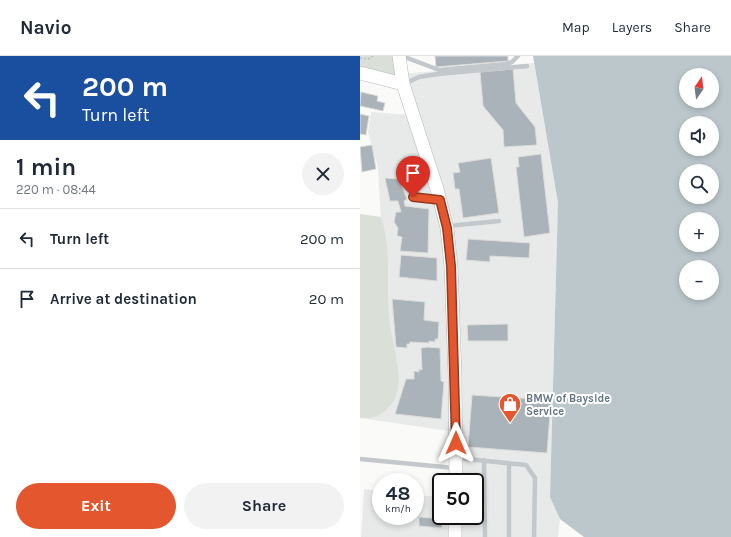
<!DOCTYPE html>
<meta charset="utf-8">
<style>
:root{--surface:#fff;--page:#f2f2f3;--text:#1f2937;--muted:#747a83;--line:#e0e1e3;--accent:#e4572e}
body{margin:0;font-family:Karla,sans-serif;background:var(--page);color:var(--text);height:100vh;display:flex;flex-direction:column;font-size:15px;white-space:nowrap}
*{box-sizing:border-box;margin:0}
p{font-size:13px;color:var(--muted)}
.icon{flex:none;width:22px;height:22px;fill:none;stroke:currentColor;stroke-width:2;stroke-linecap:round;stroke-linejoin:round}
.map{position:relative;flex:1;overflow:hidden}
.drawer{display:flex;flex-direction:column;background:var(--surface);width:360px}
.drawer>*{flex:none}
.hud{background:#1a4fa0;color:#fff;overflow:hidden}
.needle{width:26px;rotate:14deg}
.tools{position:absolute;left:319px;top:12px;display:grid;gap:8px}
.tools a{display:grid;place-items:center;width:40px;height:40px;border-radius:50%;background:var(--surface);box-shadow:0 2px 6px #0003;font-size:20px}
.speed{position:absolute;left:12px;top:417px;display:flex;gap:8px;font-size:20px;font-weight:700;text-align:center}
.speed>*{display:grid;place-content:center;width:52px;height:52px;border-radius:50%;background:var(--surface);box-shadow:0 2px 6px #0003;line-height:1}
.speed small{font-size:10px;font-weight:400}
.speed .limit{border:2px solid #111;border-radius:6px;background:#fff;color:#111}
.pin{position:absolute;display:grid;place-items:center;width:34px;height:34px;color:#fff;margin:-41px -17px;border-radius:50% 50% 50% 0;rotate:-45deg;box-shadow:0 0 4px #0007}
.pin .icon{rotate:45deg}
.me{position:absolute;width:44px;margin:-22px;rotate:0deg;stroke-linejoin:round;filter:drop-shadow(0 0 3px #0008)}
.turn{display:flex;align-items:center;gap:14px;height:84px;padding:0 16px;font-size:18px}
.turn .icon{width:52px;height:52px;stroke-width:2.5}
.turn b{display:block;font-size:28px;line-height:34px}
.round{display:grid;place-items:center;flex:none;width:42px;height:42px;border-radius:21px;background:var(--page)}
.summary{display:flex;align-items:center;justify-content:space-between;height:68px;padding:0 16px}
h1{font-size:24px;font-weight:700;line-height:30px}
.button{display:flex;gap:8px;margin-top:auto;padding:8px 16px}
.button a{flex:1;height:46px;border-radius:24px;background:var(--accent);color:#fff;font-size:16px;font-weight:700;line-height:46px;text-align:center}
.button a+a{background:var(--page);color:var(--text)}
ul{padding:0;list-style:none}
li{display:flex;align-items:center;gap:12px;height:60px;padding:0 16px;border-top:1px solid var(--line)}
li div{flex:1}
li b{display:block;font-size:15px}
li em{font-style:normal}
header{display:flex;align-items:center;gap:24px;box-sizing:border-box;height:56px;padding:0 20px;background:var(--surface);border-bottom:1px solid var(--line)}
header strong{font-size:19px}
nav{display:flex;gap:22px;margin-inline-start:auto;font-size:14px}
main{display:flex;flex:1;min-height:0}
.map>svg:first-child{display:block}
</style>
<header>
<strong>Navio</strong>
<nav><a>Map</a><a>Layers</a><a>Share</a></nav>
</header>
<main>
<section class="drawer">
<div class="hud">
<div class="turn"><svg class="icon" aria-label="left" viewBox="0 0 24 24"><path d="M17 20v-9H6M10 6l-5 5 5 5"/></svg><div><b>200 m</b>Turn left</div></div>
</div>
<div class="summary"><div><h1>1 min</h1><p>220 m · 08:44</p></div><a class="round"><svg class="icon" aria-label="close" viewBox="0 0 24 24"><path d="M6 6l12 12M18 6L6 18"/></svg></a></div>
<ul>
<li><svg class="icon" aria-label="left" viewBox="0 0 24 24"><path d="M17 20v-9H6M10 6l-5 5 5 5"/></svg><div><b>Turn left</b></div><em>200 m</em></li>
<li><svg class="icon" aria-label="arrive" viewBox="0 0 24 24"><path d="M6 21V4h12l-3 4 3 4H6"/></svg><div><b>Arrive at destination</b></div><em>20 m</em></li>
</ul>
<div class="button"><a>Exit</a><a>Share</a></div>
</section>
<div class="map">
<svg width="371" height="481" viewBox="0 0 371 481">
<rect width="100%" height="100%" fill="#fafaf8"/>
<path fill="#e8e9e9" d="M 174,7 L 198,147 L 190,441 L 200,463 L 198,481 L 1,481 L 4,433 L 21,435 L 21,460 L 55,460 L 55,439 L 81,441 L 81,460 L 115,460 L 115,426 L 96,426 L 96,376 L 7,363 L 25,232 L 18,112 L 8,76 L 11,56 L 53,59 L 41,18 Z"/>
<path fill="#dadfd7" d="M 0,0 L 39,0 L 43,28 L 0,18 Z
M 0,158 L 21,161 C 32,194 26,228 29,261 C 31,284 43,317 37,337 C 32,353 16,365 0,362 Z"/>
<path fill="#bbc7cb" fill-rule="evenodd" d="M 173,0 L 371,0 L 371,481 L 224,481 L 200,463 L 190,441 L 198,147 ZM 326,19 L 352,19 L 352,45 L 326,45 ZM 326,67 L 352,67 L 352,93 L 326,93 ZM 326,115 L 352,115 L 352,141 L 326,141 ZM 326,163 L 352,163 L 352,189 L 326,189 ZM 326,211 L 352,211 L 352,237 L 326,237 Z"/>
<path fill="#aab3b9" stroke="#dcdcda" d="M 75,0 L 148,0 L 148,5 L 76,11 Z
M 153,13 L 156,47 L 175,71 L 177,89 L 144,91 L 143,74 L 123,50 L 120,16 Z
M 1,36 L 18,40 L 17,45 L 25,47 L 23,55 L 0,50 Z
M 0,58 L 9,60 L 6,79 L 0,78 Z
M 12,89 L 16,113 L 2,116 L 0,91 Z
M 181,98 L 190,177 L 164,181 L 156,111 L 159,111 L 158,101 Z
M 131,102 L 139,157 L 103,162 L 99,133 L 95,133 L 93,117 L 100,116 L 98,107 Z
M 25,122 L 39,123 L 47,143 L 44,145 L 45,150 L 69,153 L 68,197 L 40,195 L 42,181 L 37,180 L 38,172 L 34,166 L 36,156 L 41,156 L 38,145 L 30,145 Z
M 108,183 L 170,187 L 169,202 L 130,200 L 130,206 L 106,204 Z
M 41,199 L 77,202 L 77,225 L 39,221 Z
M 32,243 L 65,246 L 64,264 L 79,266 L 78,283 L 75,283 L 75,286 L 69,285 L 69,287 L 50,286 L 50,288 L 47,288 L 47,292 L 36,291 Z
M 148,268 L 148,285 L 108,285 L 107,269 Z
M 67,291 L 80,292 L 81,325 L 84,326 L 81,363 L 35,358 L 46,323 L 54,323 L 54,315 L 59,316 L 59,313 L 62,314 L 61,292 Z
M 112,339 L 191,344 L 187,397 L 108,391 Z
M 59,461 L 82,463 L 82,472 L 59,470 Z"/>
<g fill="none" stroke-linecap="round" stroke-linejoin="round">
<g stroke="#b3babf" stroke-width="14">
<path id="secondary" d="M 39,0 L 43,28 L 77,133 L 87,172 L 91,210 L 95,320 L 96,426
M 0,17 L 43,28
M 95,481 L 95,460"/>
</g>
<path stroke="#bbbfc2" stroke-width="1.5" stroke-dasharray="2 2" stroke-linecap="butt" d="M 0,2 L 8,3 L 13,0"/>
<path stroke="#c3c8cc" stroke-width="4.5" d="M 42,0 L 79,14 L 146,8 L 152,6 L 158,0
M 44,28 L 59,21 L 78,18 L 167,10
M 53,141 L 77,144
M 88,170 L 139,165
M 97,402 L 166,409 L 175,422 L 174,481
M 0,403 L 94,412
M 124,404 L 125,481
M 149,407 L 149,481"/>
<use href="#secondary" stroke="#fff" stroke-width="13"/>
</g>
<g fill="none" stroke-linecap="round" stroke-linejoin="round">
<g stroke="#94391e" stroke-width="10">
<path id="route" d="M 53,141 L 80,144 L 87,172 L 91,210 L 96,387"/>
</g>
<use href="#route" stroke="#e4572e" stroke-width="7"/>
</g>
<defs>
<g id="shop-pin" transform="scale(1.15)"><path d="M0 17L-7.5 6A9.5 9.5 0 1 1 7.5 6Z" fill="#e4572e" stroke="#fff"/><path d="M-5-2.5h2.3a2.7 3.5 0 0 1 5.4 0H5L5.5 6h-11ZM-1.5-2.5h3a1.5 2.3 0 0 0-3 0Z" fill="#fff"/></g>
</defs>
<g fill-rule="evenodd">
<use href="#shop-pin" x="150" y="348"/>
</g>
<g text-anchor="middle" stroke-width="4" stroke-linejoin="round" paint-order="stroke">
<g font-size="11" font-weight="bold" fill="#657683" stroke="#fff" text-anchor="start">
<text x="166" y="346">BMW of Bayside<tspan x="166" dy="13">Service</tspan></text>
</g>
</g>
</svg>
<div class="tools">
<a><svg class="needle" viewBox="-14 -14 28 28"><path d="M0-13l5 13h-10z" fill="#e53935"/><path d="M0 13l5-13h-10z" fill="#747a83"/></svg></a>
<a><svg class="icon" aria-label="sound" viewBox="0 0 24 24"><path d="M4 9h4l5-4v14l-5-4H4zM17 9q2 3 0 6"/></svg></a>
<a><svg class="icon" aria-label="search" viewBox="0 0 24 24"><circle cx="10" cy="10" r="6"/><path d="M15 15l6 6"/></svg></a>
<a>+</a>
<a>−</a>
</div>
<div class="speed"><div>48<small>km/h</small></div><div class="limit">50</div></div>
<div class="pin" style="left:53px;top:141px;background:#d93025"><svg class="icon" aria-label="arrive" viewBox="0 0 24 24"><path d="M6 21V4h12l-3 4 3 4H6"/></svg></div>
<svg class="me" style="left:96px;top:387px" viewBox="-20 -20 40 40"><path d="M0-17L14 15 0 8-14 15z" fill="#e4572e" stroke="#fff" stroke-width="4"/></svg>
</div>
</main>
